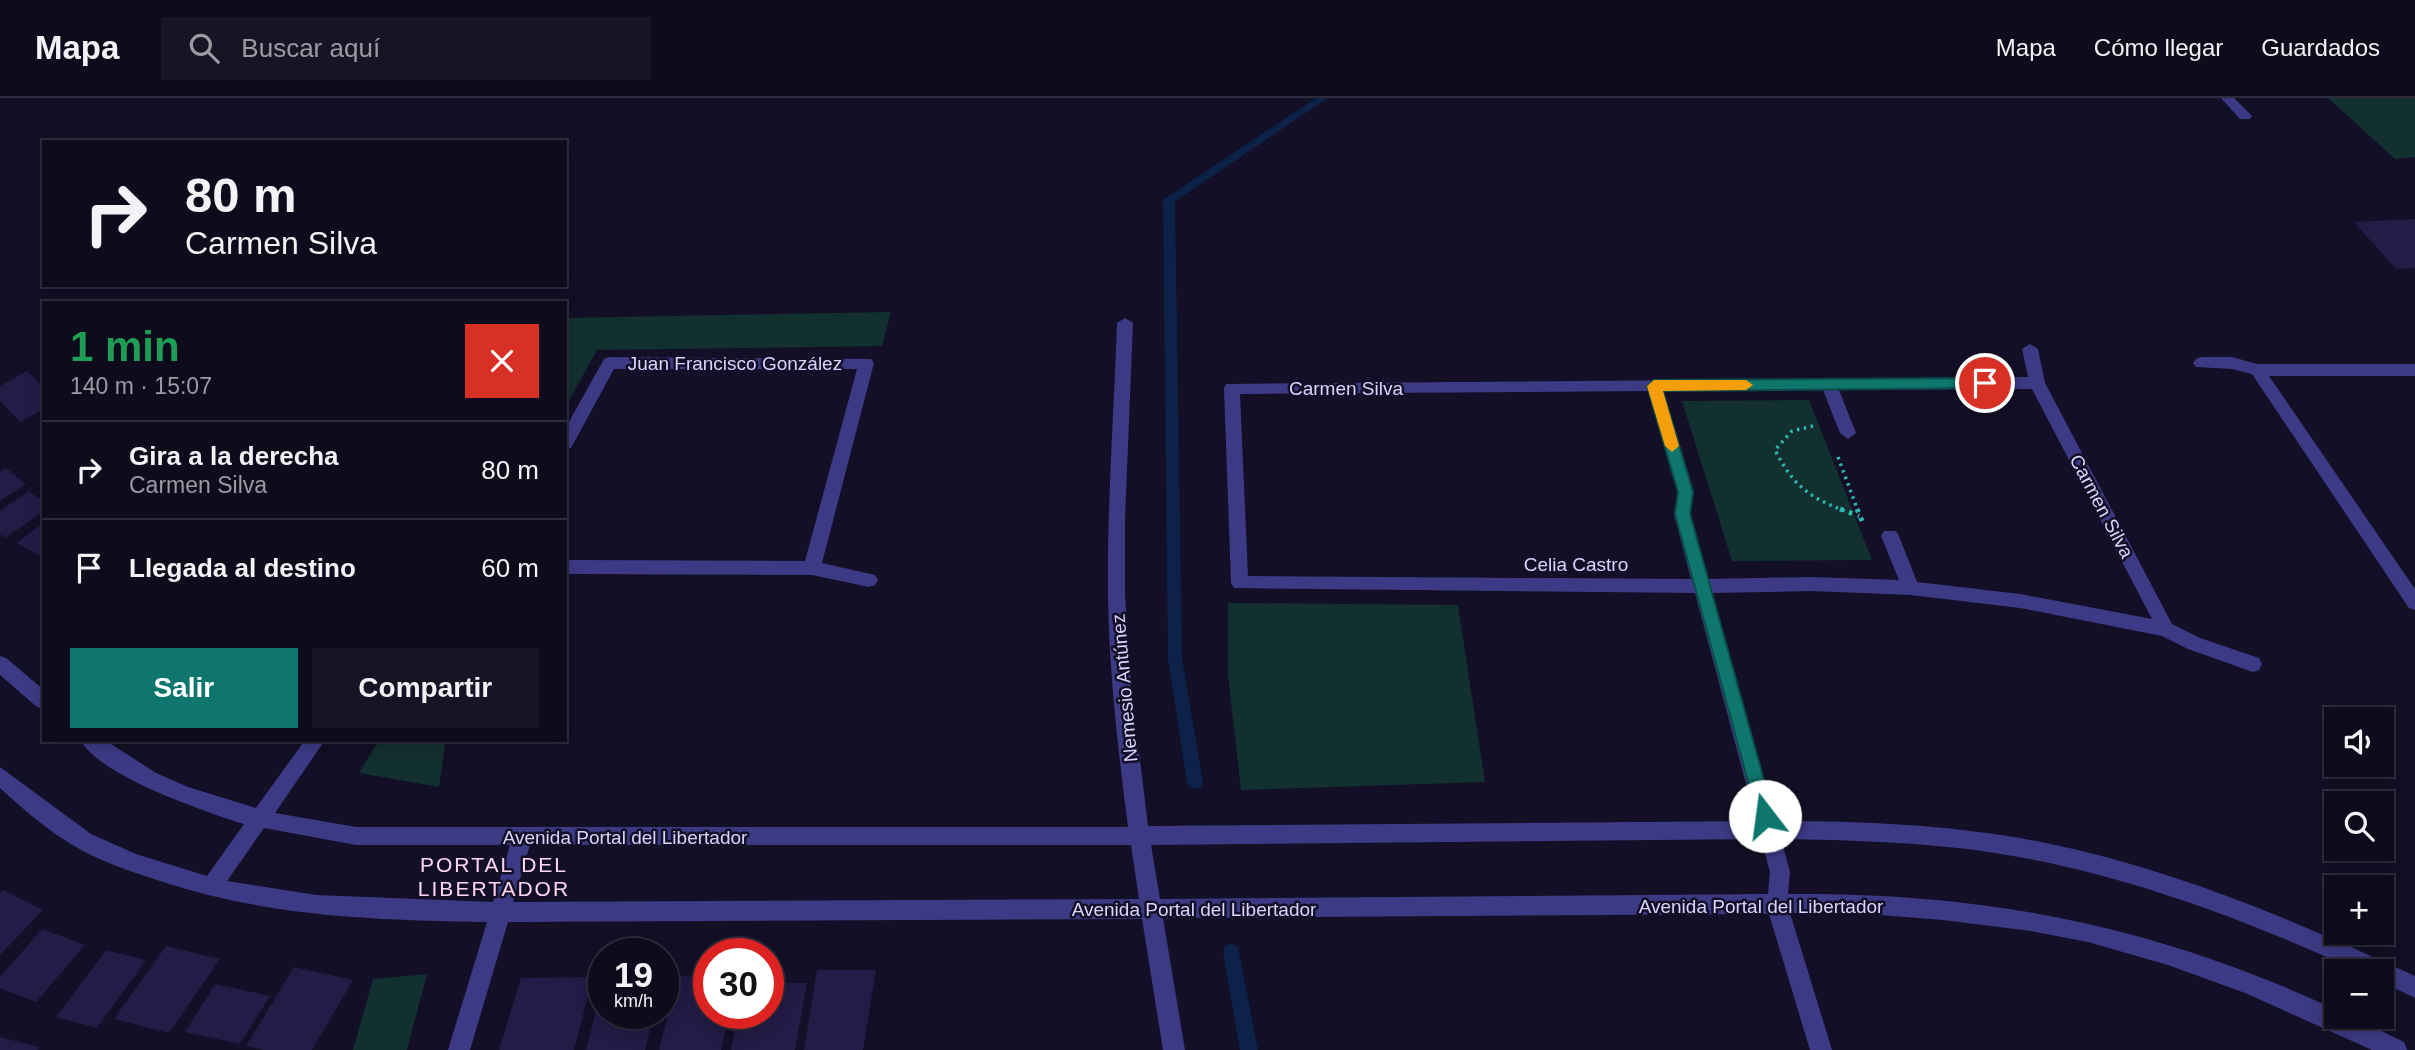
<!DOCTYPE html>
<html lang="es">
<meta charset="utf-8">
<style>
:root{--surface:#0e0b1c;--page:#171425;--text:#f1f3f6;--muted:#9b9ba3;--line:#2e2b3b;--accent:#0f766e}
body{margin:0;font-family:Helvetica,sans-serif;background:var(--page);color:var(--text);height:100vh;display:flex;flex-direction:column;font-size:26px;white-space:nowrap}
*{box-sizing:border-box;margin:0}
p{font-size:23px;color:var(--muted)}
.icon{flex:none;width:38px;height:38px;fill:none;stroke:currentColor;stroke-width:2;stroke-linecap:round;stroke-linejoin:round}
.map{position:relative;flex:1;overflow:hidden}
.drawer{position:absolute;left:42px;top:203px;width:525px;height:441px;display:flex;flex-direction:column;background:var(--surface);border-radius:0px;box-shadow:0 4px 18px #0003,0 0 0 2px var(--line)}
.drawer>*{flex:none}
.top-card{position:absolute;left:42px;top:42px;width:525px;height:147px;border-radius:0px;box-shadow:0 4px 18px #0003,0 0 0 2px var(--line);background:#0e0b1c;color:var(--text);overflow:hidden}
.controls{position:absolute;left:2324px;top:609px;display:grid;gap:14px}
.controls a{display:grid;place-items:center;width:70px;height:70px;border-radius:0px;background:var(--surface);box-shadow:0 4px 18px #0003,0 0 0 2px var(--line);font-size:35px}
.speed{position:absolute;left:588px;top:840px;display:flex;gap:14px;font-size:35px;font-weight:700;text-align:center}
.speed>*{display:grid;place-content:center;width:91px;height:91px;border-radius:50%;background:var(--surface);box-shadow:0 4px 18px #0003,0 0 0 2px var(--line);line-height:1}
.speed small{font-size:18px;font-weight:400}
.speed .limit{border:10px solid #d22;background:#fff;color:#111}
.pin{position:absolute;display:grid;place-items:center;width:60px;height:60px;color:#fff;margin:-30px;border:4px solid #fff;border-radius:50%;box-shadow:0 2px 7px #0007}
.me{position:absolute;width:77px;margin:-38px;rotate:345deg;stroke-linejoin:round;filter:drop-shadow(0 0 5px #0008)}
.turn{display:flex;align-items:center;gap:24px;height:147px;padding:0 28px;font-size:32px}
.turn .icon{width:91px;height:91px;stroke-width:2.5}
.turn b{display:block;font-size:49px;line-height:60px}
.round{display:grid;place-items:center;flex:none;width:74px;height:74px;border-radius:0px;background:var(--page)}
.headline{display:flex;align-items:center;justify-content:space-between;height:119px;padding:0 28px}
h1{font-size:42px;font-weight:700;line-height:52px;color:#1e9e55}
.primary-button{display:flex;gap:14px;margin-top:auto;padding:14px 28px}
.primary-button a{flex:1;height:80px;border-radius:0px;background:var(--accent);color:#fff;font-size:28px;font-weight:700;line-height:80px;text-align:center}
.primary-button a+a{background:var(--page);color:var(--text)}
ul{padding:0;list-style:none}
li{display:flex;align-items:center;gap:21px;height:98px;padding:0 28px;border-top:2px solid var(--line)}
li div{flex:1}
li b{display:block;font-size:26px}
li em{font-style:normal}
header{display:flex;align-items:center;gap:42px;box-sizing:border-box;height:98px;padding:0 35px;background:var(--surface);border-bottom:2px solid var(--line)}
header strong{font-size:33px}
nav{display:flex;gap:38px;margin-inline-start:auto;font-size:24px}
.search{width:490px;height:63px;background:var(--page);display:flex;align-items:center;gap:18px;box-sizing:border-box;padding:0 24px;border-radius:0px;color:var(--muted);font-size:26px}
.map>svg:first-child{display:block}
</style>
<header>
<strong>Mapa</strong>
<div class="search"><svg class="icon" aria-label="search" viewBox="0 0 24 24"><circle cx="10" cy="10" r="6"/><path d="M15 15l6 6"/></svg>Buscar aquí</div>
<nav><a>Mapa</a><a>Cómo llegar</a><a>Guardados</a></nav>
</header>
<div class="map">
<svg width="2415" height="952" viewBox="0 0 2415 952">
<rect width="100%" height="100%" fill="#130f26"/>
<path fill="#12302f" d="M 2328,0 L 2415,0 L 2415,59 L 2395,61 Z
M 891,214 L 882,248 L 597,252 L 565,310 L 565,220 Z
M 1809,302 L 1872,462 L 1732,463 L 1682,303 Z
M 1228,505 L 1458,507 L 1485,684 L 1241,692 L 1228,578 Z
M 379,642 L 446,642 L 439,689 L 359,675 Z
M 427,876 L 407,952 L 353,952 L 373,881 Z"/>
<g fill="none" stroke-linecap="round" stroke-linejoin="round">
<path fill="#0c2248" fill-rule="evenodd" d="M 1316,0 L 1328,0 L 1175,103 L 1182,561 L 1203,684 L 1201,689 L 1195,691 L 1189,689 L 1187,684 L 1168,561 L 1163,102 Z
M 1231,846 L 1237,848 L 1239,854 L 1258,952 L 1240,952 L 1223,854 L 1225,848 Z"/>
</g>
<path fill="#241b47" d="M 2415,121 L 2415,170 L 2396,171 L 2354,124 Z
M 27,273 L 44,289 L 44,311 L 20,324 L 0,303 L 0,288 Z
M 6,370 L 26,386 L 0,403 L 0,374 Z
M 29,393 L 44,404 L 44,413 L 5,440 L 0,436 L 0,413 Z
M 44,424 L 44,458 L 42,459 L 17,445 Z
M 3,792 L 43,812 L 0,857 L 0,795 Z
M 42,831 L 85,847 L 36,904 L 0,890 L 0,879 Z
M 166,848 L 220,861 L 169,935 L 114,921 Z
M 106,852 L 146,862 L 97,930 L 56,919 Z
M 294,869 L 353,882 L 312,952 L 264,952 L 246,948 Z
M 817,872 L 876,872 L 863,952 L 804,952 Z
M 678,878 L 709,879 L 709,915 L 729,915 L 721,952 L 659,952 Z
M 593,879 L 574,952 L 499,952 L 521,880 Z
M 603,885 L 604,915 L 654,915 L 645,952 L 586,952 Z
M 768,885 L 807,885 L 795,952 L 731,952 L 738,915 L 768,915 Z
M 215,886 L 270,898 L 240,946 L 185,934 Z
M 0,939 L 39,949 L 37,952 L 0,952 Z"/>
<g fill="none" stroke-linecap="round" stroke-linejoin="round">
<path stroke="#2fb8b0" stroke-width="3.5" stroke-dasharray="2.5 4.5" stroke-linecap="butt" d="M 1813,328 L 1792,333 L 1775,352 C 1793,387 1808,399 1845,413
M 1838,359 L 1858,413"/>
<path stroke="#2fb8b0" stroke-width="5" stroke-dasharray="3.5 6" stroke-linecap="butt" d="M 1840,411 L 1859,418
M 1857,411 L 1862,423"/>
<path fill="#3d3a85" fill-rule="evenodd" d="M 2221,0 L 2234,0 L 2252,18 L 2250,21 L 2240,21 Z
M 1125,220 L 1133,225 L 1125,420 L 1125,498 L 1131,589 L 1148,728 L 1756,723 L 1695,495 L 1234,490 L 1231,485 L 1224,290 L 1226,286 L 2028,279 L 2022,251 L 2030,246 L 2038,251 L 2045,285 L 2172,526 L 2200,540 L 2259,560 L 2262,566 L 2259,572 L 2253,574 L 2188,551 L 2162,538 L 2020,510 L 1911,497 L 1812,493 L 1712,495 L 1776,723 C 1866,723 1957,727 2046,745 C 2174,771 2296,823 2415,878 L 2415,900 L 2382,884 L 2382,873 L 2358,873 C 2240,819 2117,773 1989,754 C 1920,744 1850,742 1781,741 L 1790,774 L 1788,796 C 1985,794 2157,828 2336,912 L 2336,919 C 2361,919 2382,934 2404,944 L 2407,952 L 2372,952 L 2245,895 L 2168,867 L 2088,844 L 2031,833 L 1943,822 L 1855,815 L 1790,815 L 1832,952 L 1810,952 L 1769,816 L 1163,820 L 1185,952 L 1163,952 L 1142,821 L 508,824 L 470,952 L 448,952 L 487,824 C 372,822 270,819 160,783 C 132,774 102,764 76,749 C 48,733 24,712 0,690 L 0,669 L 91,736 L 136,756 L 207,778 L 244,726 C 208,715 97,677 81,642 L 105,642 L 156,675 L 188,689 L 256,710 L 305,642 L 325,642 L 275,715 L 356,729 L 1128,729 C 1118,651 1109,574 1108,496 C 1107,405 1114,315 1117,225 ZM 2032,291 L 2152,521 L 2020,496 L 1917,484 L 1899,438 L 1896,433 L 1884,433 L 1881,438 L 1899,482 L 1812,479 L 1708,481 L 1690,416 L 1694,394 L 1663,293 L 1823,292 L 1840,335 L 1848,341 L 1856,335 L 1839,292 ZM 1648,293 L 1678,394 L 1674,416 L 1691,481 L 1248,478 L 1240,296 ZM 264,730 L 356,747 L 510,747 L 493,804 L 316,797 L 227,783 ZM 1761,741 L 1770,774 L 1768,796 L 1160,801 L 1151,747 ZM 530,747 L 1131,747 L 1139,801 L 513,804 Z
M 609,259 L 871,261 L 874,265 L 822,465 L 875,477 L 878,482 L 875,487 L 869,489 L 812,477 L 565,476 L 565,462 L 805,463 L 857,271 L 614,271 L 571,350 L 565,352 L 565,331 L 604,261 Z
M 2201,259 L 2232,259 L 2257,266 L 2415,266 L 2415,278 L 2269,278 L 2415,491 L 2415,512 L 2409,510 L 2252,276 L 2232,271 L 2196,269 L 2193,265 L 2196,261 Z
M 0,558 L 6,560 L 44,592 L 44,611 L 37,609 L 0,577 Z"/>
</g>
<path fill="#0f766e" stroke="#0a4d48" stroke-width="2" d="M 1985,280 L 1992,285 L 1985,290 L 1663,293 L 1693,394 L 1690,416 L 1774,718 L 1772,724 L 1765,726 L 1759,724 L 1675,416 L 1678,394 L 1647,288 L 1654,282 Z"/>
<path fill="#f59e0b" d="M 1654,282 L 1746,282 L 1753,287 L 1746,292 L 1663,293 L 1679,348 L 1672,354 L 1665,348 L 1647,288 Z"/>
<g text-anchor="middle" stroke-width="5" stroke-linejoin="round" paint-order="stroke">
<g font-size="19" fill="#d9d4ff" stroke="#130f26">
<text x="735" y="272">Juan Francisco González</text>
<text x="1346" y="297">Carmen Silva</text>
<text transform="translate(2102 408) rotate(62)" y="7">Carmen Silva</text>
<text x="1576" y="473">Celia Castro</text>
<text transform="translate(1124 590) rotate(-95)" y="7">Nemesio Antúnez</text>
<text x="625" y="746">Avenida Portal del Libertador</text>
<text x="1761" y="815">Avenida Portal del Libertador</text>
<text x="1194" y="818">Avenida Portal del Libertador</text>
</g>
<g font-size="21" letter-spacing="2" fill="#ffd6f0" stroke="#130f26">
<text x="494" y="774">PORTAL DEL<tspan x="494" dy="24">LIBERTADOR</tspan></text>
</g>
</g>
</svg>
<div class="controls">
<a><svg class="icon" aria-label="sound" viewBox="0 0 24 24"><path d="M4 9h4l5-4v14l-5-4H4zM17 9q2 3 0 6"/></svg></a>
<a><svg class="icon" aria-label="search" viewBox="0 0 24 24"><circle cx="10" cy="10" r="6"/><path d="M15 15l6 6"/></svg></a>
<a>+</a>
<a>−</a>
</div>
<div class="speed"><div>19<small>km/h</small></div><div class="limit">30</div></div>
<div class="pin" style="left:1985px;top:285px;background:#d93025"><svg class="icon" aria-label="arrive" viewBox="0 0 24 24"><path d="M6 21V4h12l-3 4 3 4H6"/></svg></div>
<svg class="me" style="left:1765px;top:718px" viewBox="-20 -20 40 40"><circle r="19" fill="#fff"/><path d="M0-13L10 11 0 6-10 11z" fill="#0f766e"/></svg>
<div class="top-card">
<div class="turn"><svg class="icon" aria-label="right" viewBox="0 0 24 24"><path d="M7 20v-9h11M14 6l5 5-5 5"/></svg><div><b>80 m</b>Carmen Silva</div></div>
</div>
<section class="drawer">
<div class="headline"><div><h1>1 min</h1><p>140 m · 15:07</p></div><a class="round" style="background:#d93025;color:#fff"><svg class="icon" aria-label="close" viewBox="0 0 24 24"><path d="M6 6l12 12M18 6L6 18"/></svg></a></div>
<ul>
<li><svg class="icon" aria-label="right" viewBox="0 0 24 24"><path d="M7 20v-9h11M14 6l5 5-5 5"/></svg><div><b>Gira a la derecha</b><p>Carmen Silva</p></div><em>80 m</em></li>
<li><svg class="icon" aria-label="arrive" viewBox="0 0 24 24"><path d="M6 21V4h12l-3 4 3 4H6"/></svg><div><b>Llegada al destino</b></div><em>60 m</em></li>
</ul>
<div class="primary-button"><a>Salir</a><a>Compartir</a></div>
</section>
</div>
